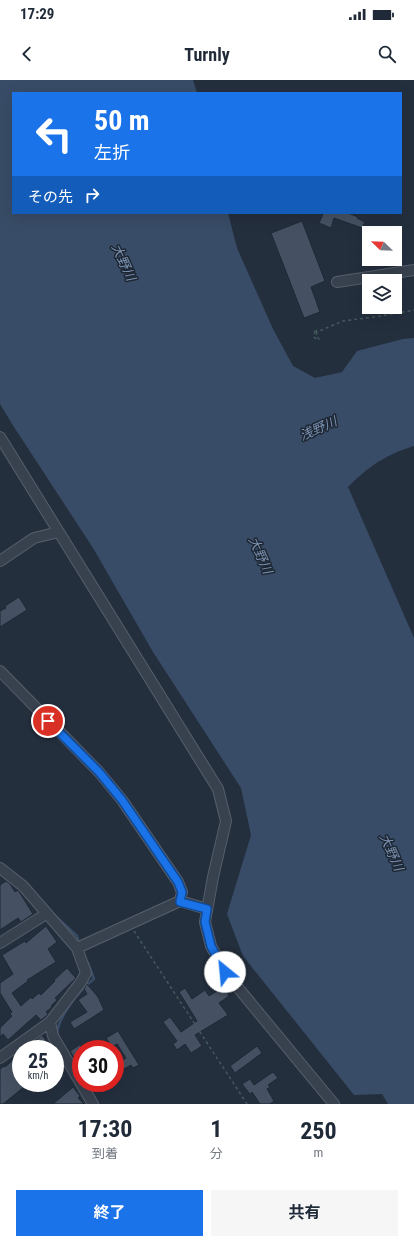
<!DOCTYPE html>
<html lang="ja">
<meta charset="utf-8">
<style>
:root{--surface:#fff;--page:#f6f6f7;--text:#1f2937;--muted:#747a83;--accent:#1a73e8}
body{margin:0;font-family:"Roboto Condensed","Noto Sans JP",sans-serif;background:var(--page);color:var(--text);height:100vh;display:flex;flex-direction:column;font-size:15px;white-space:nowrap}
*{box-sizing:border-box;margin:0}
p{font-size:13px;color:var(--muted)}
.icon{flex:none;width:22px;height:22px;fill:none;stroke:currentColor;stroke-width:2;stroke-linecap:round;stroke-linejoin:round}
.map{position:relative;height:1024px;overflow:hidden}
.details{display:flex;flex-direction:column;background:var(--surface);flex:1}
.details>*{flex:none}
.banner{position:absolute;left:12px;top:12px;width:390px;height:122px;border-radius:0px;box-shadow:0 4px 16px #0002;background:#1a73e8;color:#fff;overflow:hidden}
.needle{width:26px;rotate:293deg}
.fabs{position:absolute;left:362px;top:146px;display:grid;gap:8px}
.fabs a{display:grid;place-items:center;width:40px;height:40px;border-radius:0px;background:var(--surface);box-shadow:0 4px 16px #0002;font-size:20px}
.speed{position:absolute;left:12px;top:960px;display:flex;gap:8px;font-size:20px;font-weight:700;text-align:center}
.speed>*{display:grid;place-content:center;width:52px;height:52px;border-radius:50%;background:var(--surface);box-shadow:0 4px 16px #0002;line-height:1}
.speed small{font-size:10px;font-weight:400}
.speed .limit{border:6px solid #d22;background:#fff;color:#111}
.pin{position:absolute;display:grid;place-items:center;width:34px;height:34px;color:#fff;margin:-17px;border:2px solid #fff;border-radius:50%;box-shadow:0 1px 4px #0007}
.me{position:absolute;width:44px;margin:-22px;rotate:332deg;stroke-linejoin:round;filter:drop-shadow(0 0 3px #0008)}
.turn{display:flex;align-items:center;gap:14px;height:84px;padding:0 16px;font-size:18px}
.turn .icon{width:52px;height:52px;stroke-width:2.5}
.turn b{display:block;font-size:28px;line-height:34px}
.then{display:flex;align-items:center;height:38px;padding:0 16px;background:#0003;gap:8px;font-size:15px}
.eta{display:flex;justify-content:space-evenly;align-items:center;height:68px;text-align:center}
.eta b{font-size:24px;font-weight:700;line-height:28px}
.cta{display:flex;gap:8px;margin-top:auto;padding:8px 16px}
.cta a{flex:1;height:46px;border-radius:0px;background:var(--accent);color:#fff;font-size:16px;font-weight:700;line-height:46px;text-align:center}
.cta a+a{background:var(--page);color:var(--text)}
.status{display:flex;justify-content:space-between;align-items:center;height:28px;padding:0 20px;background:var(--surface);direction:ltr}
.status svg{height:11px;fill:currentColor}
header{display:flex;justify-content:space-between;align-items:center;height:52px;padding:0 16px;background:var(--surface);font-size:18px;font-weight:700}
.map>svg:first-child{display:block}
</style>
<div class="status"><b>17:29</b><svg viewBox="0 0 49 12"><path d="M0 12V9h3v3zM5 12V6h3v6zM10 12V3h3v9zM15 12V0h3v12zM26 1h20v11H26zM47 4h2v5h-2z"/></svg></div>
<header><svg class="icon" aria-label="back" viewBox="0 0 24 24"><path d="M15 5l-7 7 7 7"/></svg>Turnly<svg class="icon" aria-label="search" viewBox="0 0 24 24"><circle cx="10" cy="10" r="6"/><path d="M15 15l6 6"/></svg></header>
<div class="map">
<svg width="414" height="1024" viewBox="0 0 414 1024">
<rect width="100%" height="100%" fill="#242f3e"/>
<path fill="#394c67" d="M 0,0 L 193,0 L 197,13 L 13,13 L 13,133 L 228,133 L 237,168 L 273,249 L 293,286 L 315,298 L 342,292 L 357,271 L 403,259 L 414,258 L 414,366 C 385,375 369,386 348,407 L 414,558 L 414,1024 L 388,1024 L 382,1014 L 354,1015 L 243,876 L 227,834 L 251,755 L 241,708 L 153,572 L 93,468 L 14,347 L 0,324 Z"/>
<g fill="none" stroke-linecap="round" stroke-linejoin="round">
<path stroke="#394c67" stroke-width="2.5" d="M 16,795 L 26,803
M 53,834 L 77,856 L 78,860
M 57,953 C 59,936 80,909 94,899 L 88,883"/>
</g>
<path fill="#455162" stroke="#1f2835" d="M 322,133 L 348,133 L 358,137 L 357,138 L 365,142 L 362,148 L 334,138 L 331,148 L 319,143 L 323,134 Z
M 302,141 L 325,201 L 311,207 L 320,232 L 304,238 L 271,153 Z
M 19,517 L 27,530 L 0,547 L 0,531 L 6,528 L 5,526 Z
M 6,801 L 10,804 L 15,812 L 18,810 L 33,834 L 21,842 L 18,838 L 0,850 L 0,805 Z
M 46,846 L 57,862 L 48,869 L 56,882 L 27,900 L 28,901 L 12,913 L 21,926 L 31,917 L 32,919 L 39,913 L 41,915 L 55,901 L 54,900 L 67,888 L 76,898 L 55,918 L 57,920 L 51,926 L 52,927 L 46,932 L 48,934 L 45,937 L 41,940 L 36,935 L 8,960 L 3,954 L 0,957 L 0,948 L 12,936 L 10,934 L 12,932 L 0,913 L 0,903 L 13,894 L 2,875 L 25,861 L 26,863 Z
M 87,904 L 98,917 L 104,930 L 74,949 L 70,942 L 87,932 L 78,920 L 87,914 L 84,909 Z
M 223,907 L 229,916 L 219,923 L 228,935 L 195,955 L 202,966 L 191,973 L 185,964 L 177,970 L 173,964 L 177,961 L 163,942 L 170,937 L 181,952 L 197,941 L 179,912 L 185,908 L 192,919 L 205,910 L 209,916 Z
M 118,951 L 139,985 L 133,988 L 131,985 L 124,989 L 120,982 L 126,978 L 117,964 L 112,967 L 106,958 Z
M 42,955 L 52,969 L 25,969 L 31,964 Z
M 81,964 L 81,989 L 70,971 Z
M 257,966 L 262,973 L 235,993 L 230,986 Z
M 21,973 L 21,1003 L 29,1003 L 3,1024 L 0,1024 L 0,989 L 4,986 L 5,987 Z
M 273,992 L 278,998 L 268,1005 L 270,1007 L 267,1009 L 274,1021 L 270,1024 L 260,1024 L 252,1012 L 250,1014 L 242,1004 L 250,999 L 254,1005 Z
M 73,1007 L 80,1016 L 78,1018 L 84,1024 L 53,1024 Z"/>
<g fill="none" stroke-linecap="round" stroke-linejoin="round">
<g stroke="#565f6c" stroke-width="12">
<path id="minor" d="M 337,202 L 414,190
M 0,357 L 218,709 L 226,741 L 213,797 L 205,842 L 211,866 L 225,892 L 334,1024
M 0,481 L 34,458 L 59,452
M 0,591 L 99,692 L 122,720 L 178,802 L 182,812 L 180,821
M 0,788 L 23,806 L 77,868 L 86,893 L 81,902 L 50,942 L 0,978
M 0,863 L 46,834
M 77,868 L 180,821 L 207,829
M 50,942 L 53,956 L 93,1024"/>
</g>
<path stroke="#44595c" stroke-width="1.5" stroke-dasharray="3 3" stroke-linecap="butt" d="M 317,252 L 316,256 L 319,259 L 317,260 L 314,257 L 315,249 L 317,252 L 343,241 L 375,237 L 414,230
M 134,851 L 247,1024"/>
<use href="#minor" stroke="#38414e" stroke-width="10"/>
</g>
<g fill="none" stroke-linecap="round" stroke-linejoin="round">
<g stroke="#114b97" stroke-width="10">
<path id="route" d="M 48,641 L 99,692 L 122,720 L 178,802 L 182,812 L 180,822 L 207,829 L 205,842 L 211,866 L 225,892"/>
</g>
<use href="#route" stroke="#1a73e8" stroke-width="7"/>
</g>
<g text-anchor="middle" stroke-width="3" stroke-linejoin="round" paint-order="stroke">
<g font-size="13" font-style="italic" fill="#7c92b1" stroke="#1d2633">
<text transform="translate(124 182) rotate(65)" y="5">大野川</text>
<text transform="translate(318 348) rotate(-24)" y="5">浅野川</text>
<text transform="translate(261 475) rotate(66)" y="5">大野川</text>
<text transform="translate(392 772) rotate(66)" y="5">大野川</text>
</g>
</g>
</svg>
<div class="fabs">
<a><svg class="needle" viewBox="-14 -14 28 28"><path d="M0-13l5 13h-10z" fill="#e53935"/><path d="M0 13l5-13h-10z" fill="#747a83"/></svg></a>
<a><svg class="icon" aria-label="layers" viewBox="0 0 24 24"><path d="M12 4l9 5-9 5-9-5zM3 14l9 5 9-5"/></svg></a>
</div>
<div class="speed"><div>25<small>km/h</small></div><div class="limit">30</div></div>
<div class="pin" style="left:48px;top:641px;background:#d93025"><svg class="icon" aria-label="arrive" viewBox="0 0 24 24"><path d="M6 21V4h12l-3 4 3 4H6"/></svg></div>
<svg class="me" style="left:225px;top:892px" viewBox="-20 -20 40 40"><circle r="19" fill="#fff"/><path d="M0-13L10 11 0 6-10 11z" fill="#1a73e8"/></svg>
<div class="banner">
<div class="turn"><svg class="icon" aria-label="left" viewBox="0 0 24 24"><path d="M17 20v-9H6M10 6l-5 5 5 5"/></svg><div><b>50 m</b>左折</div></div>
<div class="then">その先<svg class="icon" aria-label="right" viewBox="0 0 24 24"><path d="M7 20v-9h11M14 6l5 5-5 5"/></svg></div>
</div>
</div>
<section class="details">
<div class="eta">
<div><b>17:30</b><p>到着</p></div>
<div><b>1</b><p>分</p></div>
<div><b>250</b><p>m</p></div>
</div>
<div class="cta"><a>終了</a><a>共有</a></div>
</section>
